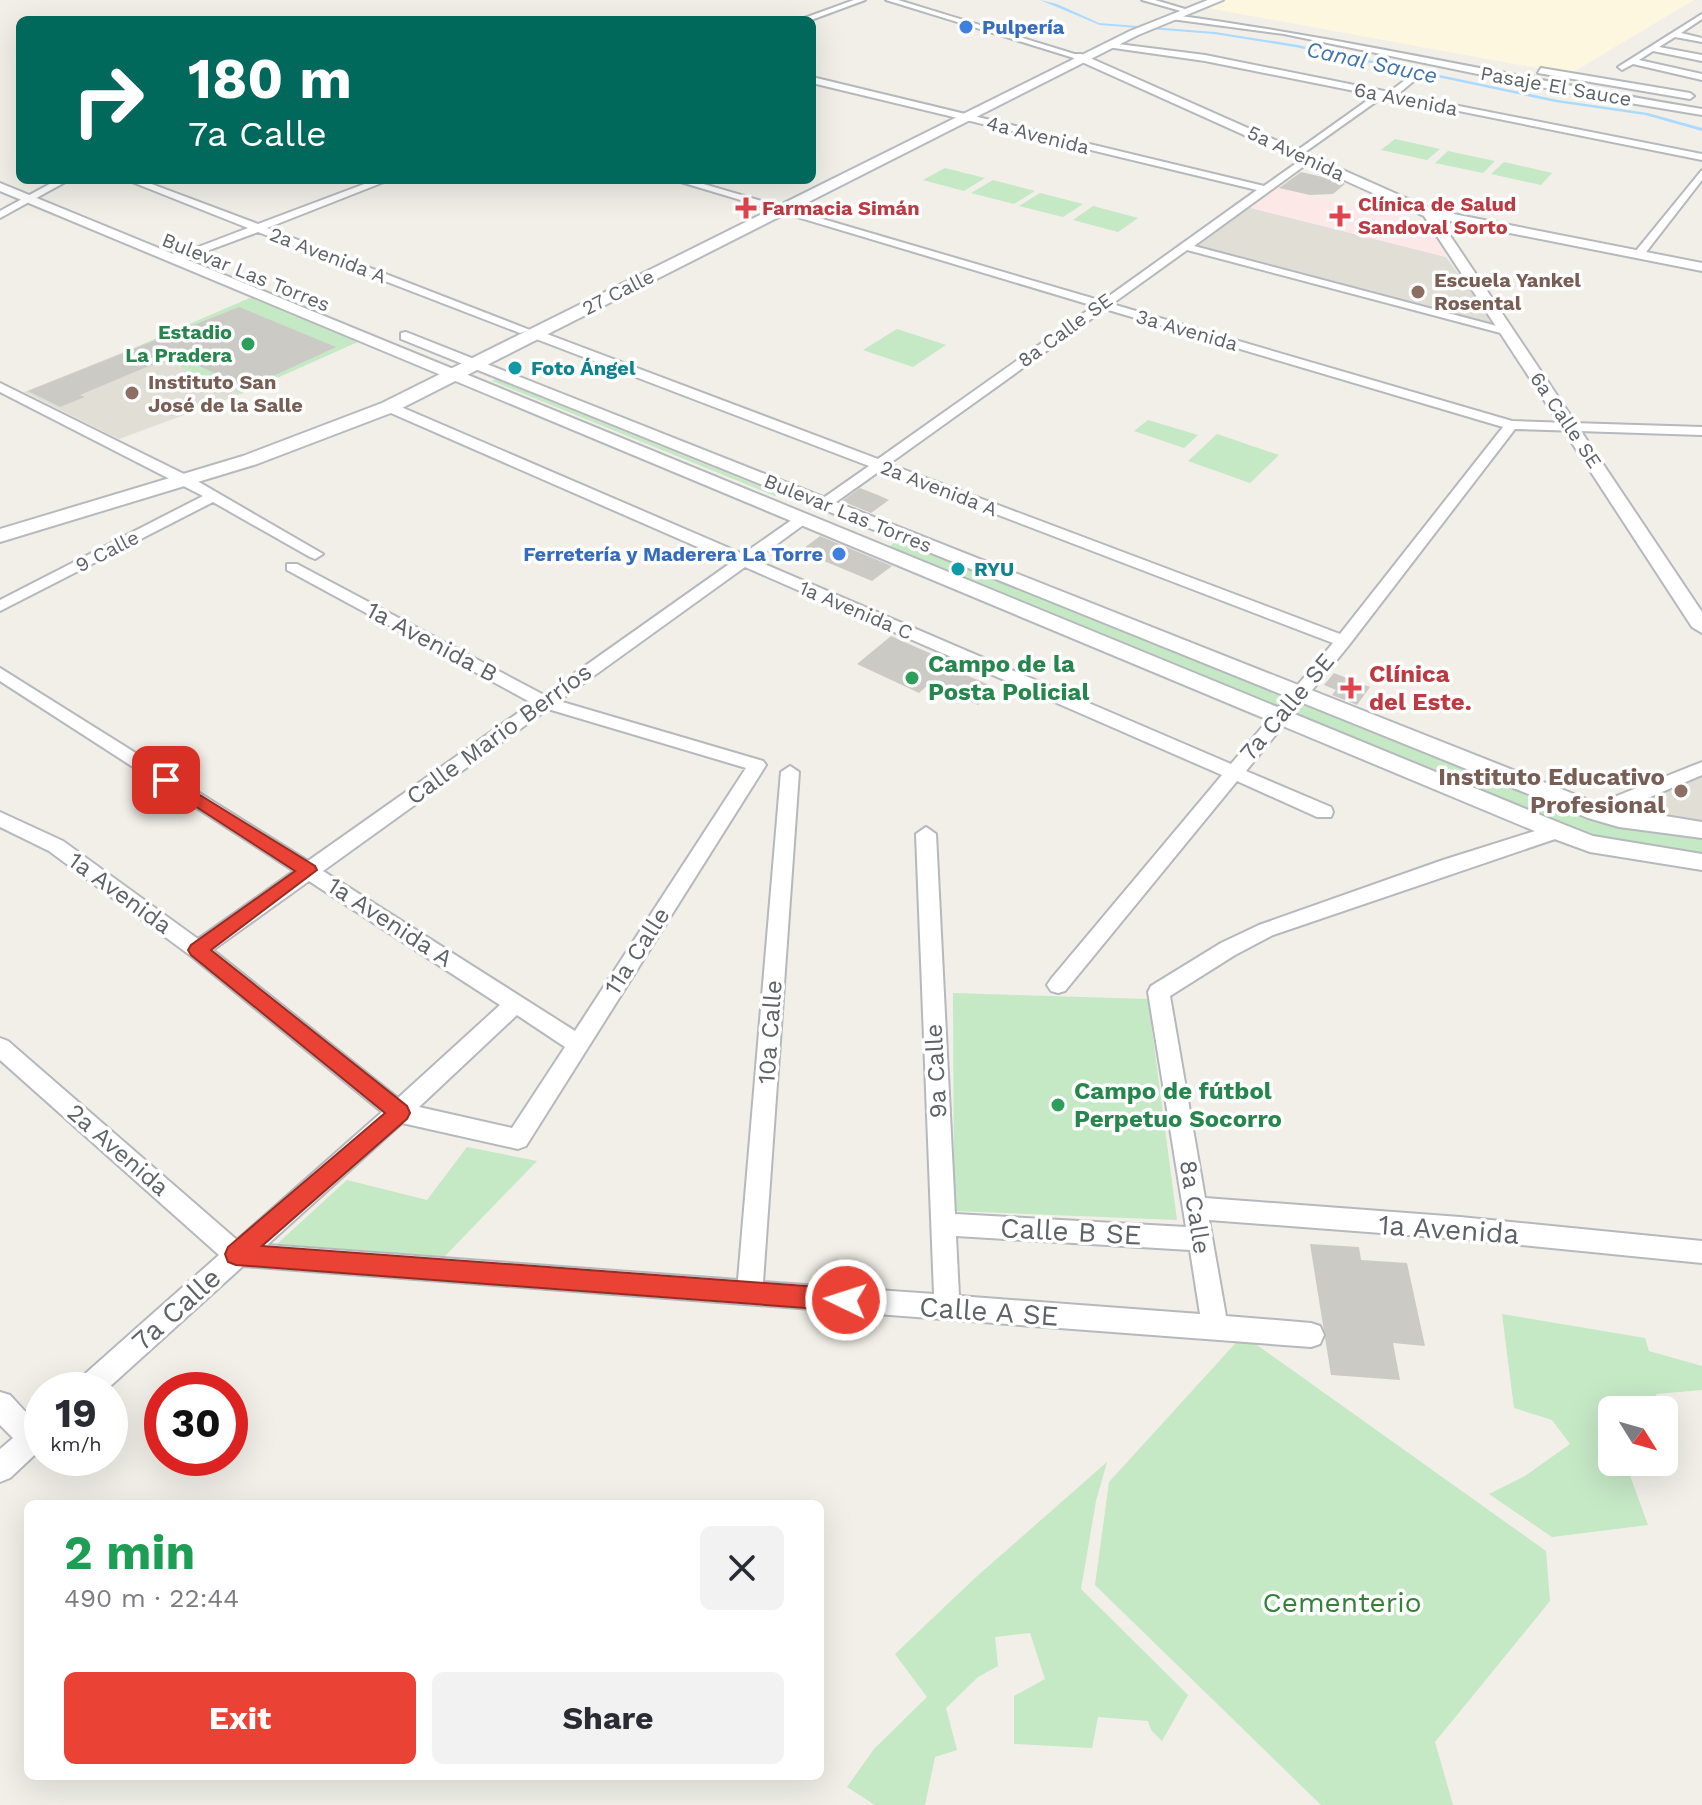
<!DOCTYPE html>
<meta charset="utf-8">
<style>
:root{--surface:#fff;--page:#f2f2f3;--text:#2b2b33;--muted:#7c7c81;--accent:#ea4335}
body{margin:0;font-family:"Work Sans",sans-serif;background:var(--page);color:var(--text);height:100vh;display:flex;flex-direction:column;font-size:30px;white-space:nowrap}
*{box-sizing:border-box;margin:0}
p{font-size:26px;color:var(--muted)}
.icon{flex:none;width:44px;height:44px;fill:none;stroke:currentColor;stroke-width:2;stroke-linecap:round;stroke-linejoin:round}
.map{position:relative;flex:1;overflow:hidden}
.drawer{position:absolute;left:24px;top:1500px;width:800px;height:280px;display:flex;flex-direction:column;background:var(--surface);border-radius:12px;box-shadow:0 8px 32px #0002}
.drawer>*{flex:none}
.guide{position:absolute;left:16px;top:16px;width:800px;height:168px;border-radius:12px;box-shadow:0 8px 32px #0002;background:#00695c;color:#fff;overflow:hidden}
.needle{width:52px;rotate:127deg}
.controls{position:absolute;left:1598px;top:1396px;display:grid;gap:16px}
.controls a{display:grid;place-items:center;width:80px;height:80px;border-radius:12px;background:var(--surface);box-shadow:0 8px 32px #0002;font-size:40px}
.speed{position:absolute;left:24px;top:1372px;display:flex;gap:16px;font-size:40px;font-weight:700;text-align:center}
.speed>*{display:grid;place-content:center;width:104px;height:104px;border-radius:50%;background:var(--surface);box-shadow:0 8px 32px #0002;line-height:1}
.speed small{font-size:20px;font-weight:400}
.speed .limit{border:12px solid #d22;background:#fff;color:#111}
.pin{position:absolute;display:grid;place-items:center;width:68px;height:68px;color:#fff;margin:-34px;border-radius:16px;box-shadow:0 4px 12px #0006}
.me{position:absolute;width:88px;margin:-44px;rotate:274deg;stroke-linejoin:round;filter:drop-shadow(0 0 6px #0008)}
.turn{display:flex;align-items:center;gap:28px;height:168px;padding:0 40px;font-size:36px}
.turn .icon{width:104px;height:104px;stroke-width:2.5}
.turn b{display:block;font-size:56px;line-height:68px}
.round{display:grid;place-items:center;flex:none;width:84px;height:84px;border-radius:12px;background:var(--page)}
.overview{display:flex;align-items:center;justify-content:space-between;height:136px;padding:0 40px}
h1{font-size:48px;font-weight:700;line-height:60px;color:#1e9e55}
.button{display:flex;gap:16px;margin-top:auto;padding:16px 40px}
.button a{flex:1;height:92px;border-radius:12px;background:var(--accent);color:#fff;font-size:32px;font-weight:700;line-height:92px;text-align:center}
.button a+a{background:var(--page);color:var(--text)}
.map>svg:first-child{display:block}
</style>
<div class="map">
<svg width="1702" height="1805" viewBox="0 0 1702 1805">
<rect width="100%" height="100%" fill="#f1efe8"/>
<path fill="#fef7e0" d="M 1227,0 L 1694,0 L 1570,74 L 1208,8 Z"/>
<path fill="#e1ded6" d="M 1247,207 L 1446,257 L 1497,327 L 1191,246 Z
M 136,347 L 241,394 L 119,439 L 24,392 Z
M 1702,775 L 1702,825 L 1625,815 L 1618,807 Z"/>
<path fill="#fce8e6" d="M 1275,186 L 1433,226 L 1446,257 L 1247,207 Z"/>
<path fill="#c5e8c5" d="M 1395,139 L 1440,149 L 1427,160 L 1381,150 Z
M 1448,151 L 1495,161 L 1483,173 L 1435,163 Z
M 1504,162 L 1552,173 L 1541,185 L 1491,174 Z
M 945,168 L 985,178 L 964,191 L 923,180 Z
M 993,180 L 1035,191 L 1014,204 L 971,193 Z
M 1040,193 L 1083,204 L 1063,217 L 1019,206 Z
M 1093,206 L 1138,218 L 1118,232 L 1073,220 Z
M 252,297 L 360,341 L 241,394 L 136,347 Z
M 897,329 L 946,345 L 913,367 L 863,350 Z
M 496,379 L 778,494 L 775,496 L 492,381 Z
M 1148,420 L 1198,435 L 1184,448 L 1134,431 Z
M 1217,434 L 1279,455 L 1250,483 L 1188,461 Z
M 899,537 L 1590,821 L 1702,838 L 1702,859 L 1595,839 L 1318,723 L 886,551 Z
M 953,993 L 1148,999 L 1177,1220 L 954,1211 Z
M 467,1147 L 537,1161 L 444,1257 L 277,1244 L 347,1180 L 427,1200 Z
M 1502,1314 L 1645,1338 L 1649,1351 L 1702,1366 L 1702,1390 L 1656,1394 L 1660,1410 L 1612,1410 L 1612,1462 L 1625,1462 L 1648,1525 L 1552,1537 L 1489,1494 L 1525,1476 L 1570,1444 L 1552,1420 L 1514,1408 Z
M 1243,1335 L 1546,1551 L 1550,1601 L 1435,1742 L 1453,1805 L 1321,1805 L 1095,1585 L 1109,1482 Z
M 1107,1462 L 1096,1501 L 1081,1589 L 1188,1695 L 1162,1741 L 1151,1730 L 1148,1721 L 1098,1717 L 1092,1748 L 1014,1744 L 1014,1696 L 1045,1679 L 1030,1633 L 995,1637 L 998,1666 L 978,1677 L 946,1708 L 957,1750 L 935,1757 L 925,1805 L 875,1805 L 847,1787 L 874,1749 L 927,1697 L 895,1654 L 975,1578 Z"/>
<path fill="#aadaff" d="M 1040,0 L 1057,4 L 1099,23 L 1215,32 L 1298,45 L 1558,100 L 1648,113 L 1702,128 L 1702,131 L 1645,115 L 1555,102 L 1295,47 L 1214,34 L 1100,25 Z"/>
<path fill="#cccac5" d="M 1301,172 L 1340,181 L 1345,184 L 1333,194 L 1310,195 L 1279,188 Z
M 239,307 L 336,347 L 247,388 L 175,355 L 80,395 L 85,397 L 60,407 L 28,391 Z
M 860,488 L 878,495 L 889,500 L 871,513 L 842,501 Z
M 820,536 L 892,566 L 872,581 L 800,551 Z
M 891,636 L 952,663 L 948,667 L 996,688 L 978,705 L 930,683 L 919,693 L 857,664 Z
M 1334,673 L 1370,687 L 1357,705 L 1332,695 L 1336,690 L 1324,685 Z
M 1310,1244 L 1359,1247 L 1361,1260 L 1407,1263 L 1425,1346 L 1393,1343 L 1400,1380 L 1331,1375 Z"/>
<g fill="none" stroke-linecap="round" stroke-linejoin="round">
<g stroke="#b5b8bc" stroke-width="4">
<path id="minor" d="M 854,0 L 865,0 L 811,20 L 799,20 Z
M 886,0 L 898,0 L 1081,56 L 1074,58 Z
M 1142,0 L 1155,0 L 1185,9 L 1181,11 Z
M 1702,14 L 1702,19 L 1681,33 L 1702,38 L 1702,42 L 1675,37 L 1659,47 L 1702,55 L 1702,61 L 1653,51 L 1639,60 L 1702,74 L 1702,80 L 1633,64 L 1622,70 L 1618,67 Z
M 1174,15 C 1351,39 1526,80 1702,109 L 1702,115 L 1570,93 L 1284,34 L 1171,19 Z
M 1110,43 L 1205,55 L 1389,92 L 1412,75 L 1415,80 L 1398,94 L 1702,154 L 1702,160 L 1384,96 L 1298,157 L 1295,152 L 1375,95 L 1205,61 L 1107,47 Z
M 1541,68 L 1690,93 L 1694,96 L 1690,99 L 1538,73 Z
M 812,77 L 1264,186 L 1305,157 L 1311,157 L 1311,161 L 1194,246 L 1512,330 L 1512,336 L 1187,250 L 1112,304 L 1512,421 L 1702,427 L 1702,435 L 1515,429 L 1349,645 L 1246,771 L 1331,807 L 1333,812 L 1331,817 L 1317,817 L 1237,781 L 1065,991 L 1058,993 L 1051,991 L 1047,985 L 1051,979 L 1222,775 L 745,567 L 559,701 L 763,761 L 766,765 L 526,1146 L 518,1149 L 402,1123 L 267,1245 L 738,1280 L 781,772 L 790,766 L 799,772 L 763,1282 L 934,1294 L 916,834 L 926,827 L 936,834 L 955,1214 L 1186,1227 L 1148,992 L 1151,986 L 1221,943 L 1259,925 L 1443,860 L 1557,824 L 1567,831 L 1564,836 L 1273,935 L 1235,955 L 1170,996 L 1205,1198 L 1460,1217 L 1702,1241 L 1702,1263 L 1460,1239 L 1209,1220 L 1226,1316 L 1311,1323 L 1320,1326 L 1324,1335 L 1320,1344 L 1311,1347 L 243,1266 L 106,1390 L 73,1390 L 77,1381 L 219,1255 L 0,1060 L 0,1038 L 8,1041 L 237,1240 L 382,1112 L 191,956 L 49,851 L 0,827 L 0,812 L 63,841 L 198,939 L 294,871 L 0,681 L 0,668 L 308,861 L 532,703 L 287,570 L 287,564 L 297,564 L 544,695 L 732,562 L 384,410 L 384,404 L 394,404 L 743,554 L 796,517 L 806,517 L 806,523 L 755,560 L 1231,764 L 1333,643 L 881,470 L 829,507 L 819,507 L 819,501 L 869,466 L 531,337 L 531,331 L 539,331 L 878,459 L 1094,306 L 674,180 L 690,180 L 1102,301 L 1257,190 L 812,83 ZM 1105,309 L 1503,427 L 1340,634 L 889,464 ZM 548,709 L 746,768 L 575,1031 L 323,871 ZM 309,881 L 500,1005 L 398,1098 L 213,950 ZM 517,1015 L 565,1047 L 512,1128 L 419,1107 ZM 956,1236 L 1190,1250 L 1200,1314 L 959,1296 Z
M 1702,170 L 1702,180 L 1643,256 L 1635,256 L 1635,252 Z
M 57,180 L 69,180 L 0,218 L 0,211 Z
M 127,180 L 141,180 L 258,224 L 375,180 L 389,180 L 267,228 L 530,330 L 520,333 L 258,232 L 180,261 L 172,261 L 172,257 L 248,228 Z
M 0,383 L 192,478 L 323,554 L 315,559 L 310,557 L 213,502 L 0,611 L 0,600 L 203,496 L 0,392 Z
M 1702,762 L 1702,775 L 1603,817 L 1596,819 L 1587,812 L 1589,807 Z
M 0,1392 L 10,1395 L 33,1420 L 42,1416 L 42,1448 L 10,1478 L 0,1482 L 0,1449 L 13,1438 L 0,1425 Z"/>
</g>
<g stroke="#b5b8bc" stroke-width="4">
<path id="tertiary" d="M 1073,54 L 1081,54 L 1433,210 L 1702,263 L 1702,271 L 1439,219 L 1702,612 L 1702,633 L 1692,627 L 1424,216 L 1073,58 Z
M 0,183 L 1565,825 L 1593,836 L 1702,854 L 1702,870 L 1590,852 L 1549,837 L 0,191 Z
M 406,332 L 1604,806 L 1702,822 L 1702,838 L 1619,827 L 1588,818 L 401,339 L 401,333 Z"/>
</g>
<g stroke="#b6babf" stroke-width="4">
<path id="secondary" d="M 1208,0 L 1223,0 L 1138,35 L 396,411 L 257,464 L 0,542 L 0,529 L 243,456 L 382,403 L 1130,31 Z"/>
</g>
<use href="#minor" fill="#fff" fill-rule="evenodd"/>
<use href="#tertiary" fill="#fff" fill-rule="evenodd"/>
<use href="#secondary" fill="#fff" fill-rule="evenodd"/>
</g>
<path fill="#ea4335" stroke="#982c22" stroke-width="2" d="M 166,774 L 315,866 L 317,870 L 211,950 L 407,1106 L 410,1113 L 407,1119 L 262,1246 L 846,1289 L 854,1292 L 857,1300 L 854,1308 L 846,1311 L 236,1265 L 228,1262 L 225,1254 L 228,1247 L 385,1113 L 191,955 L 188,950 L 191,945 L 295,871 L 161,784 L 158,780 Z"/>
<g fill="#3f7fe0" stroke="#fff" stroke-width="3">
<circle cx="966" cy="27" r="8"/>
<circle cx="839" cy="554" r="8"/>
</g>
<g fill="#e0444e" stroke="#fff" stroke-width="3">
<path d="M742 196h8v8h8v8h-8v8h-8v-8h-8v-8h8z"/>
<path d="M1336 204h8v8h8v8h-8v8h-8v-8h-8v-8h8z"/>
<path d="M1347 676h8v8h8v8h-8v8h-8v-8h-8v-8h8z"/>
</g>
<g fill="#8d6e63" stroke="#fff" stroke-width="3">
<circle cx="1418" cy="292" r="8"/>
<circle cx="132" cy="393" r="8"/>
<circle cx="1681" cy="791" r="8"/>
</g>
<g fill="#2e9e5b" stroke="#fff" stroke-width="3">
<circle cx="248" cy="344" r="8"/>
<circle cx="912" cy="678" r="8"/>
<circle cx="1058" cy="1105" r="8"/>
</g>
<g fill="#0f9aa8" stroke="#fff" stroke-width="3">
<circle cx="515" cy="368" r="8"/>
<circle cx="958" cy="569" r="8"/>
</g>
<g text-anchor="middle" stroke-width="7" stroke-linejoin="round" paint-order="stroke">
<g font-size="20" font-weight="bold" fill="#366cbe" stroke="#fff" text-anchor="start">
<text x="982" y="34">Pulpería</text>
<text x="823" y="561" text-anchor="end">Ferretería y Maderera La Torre</text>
</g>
<g font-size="20" fill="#5f6368" stroke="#fff">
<text transform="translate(1556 86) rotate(10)" y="7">Pasaje El Sauce</text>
<text transform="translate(1406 99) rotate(11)" y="7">6a Avenida</text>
<text transform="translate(1038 135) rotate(14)" y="7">4a Avenida</text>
<text transform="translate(1296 153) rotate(25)" y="7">5a Avenida</text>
<text transform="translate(328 255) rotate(21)" y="7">2a Avenida A</text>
<text transform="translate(246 272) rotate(22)" y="7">Bulevar Las Torres</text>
<text transform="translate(618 292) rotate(-27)" y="7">27 Calle</text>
<text transform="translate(1065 330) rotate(-36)" y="7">8a Calle SE</text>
<text transform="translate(1187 330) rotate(16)" y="7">3a Avenida</text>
<text transform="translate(1566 420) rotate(56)" y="7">6a Calle SE</text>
<text transform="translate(939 488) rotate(21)" y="7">2a Avenida A</text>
<text transform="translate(848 513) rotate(22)" y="7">Bulevar Las Torres</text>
<text transform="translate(107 551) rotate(-27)" y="7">9 Calle</text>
<text transform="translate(856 610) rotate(23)" y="7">1a Avenida C</text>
</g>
<g font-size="20" font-weight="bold" fill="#be3a42" stroke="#fff" text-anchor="start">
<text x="1358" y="211">Clínica de Salud<tspan x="1358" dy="23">Sandoval Sorto</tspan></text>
<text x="762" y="215">Farmacia Simán</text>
</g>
<g font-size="20" font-weight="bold" fill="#785e54" stroke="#fff" text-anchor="start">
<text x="1434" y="287">Escuela Yankel<tspan x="1434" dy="23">Rosental</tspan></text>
<text x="148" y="389">Instituto San<tspan x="148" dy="23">José de la Salle</tspan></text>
</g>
<g font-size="20" font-weight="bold" fill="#27864d" stroke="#fff" text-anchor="end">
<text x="232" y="339">Estadio<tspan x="232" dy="23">La Pradera</tspan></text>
</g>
<g font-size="20" font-weight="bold" fill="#0d838f" stroke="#fff" text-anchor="start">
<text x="531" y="375">Foto Ángel</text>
<text x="974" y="576">RYU</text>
</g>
<g font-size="22" font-style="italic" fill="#4174aa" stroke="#fff">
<text transform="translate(1372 62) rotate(12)" y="8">Canal Sauce</text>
</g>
<g font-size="24" fill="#5f6368" stroke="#fff">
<text transform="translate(432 642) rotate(28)" y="8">1a Avenida B</text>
<text transform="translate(1287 707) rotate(-50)" y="8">7a Calle SE</text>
<text transform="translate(499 734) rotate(-36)" y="8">Calle Mario Berríos</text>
<text transform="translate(120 893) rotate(36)" y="8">1a Avenida</text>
<text transform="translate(390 922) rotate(33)" y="8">1a Avenida A</text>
<text transform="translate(637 951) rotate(-57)" y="8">11a Calle</text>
<text transform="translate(770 1032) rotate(-86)" y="8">10a Calle</text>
<text transform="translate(936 1071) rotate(-93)" y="8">9a Calle</text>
<text transform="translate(118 1150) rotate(41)" y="8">2a Avenida</text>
<text transform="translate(1195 1207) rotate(81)" y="8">8a Calle</text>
</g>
<g font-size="24" font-weight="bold" fill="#27864d" stroke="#fff" text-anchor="start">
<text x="928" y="672">Campo de la<tspan x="928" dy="28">Posta Policial</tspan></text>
<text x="1074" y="1099">Campo de fútbol<tspan x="1074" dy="28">Perpetuo Socorro</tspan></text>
</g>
<g font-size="24" font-weight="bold" fill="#be3a42" stroke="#fff" text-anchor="start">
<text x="1369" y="682">Clínica<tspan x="1369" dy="28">del Este.</tspan></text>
</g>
<g font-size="24" font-weight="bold" fill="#785e54" stroke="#fff" text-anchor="end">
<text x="1665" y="785">Instituto Educativo<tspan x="1665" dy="28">Profesional</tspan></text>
</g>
<g font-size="28" fill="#5f6368" stroke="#fff">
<text transform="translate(1449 1229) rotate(4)" y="10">1a Avenida</text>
<text transform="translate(1071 1231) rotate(3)" y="10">Calle B SE</text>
<text transform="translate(176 1309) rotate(-42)" y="10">7a Calle</text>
<text transform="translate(989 1311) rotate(4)" y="10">Calle A SE</text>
</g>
<g font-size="28" fill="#348238" stroke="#fff">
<text x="1342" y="1612">Cementerio</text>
</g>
</g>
</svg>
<div class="controls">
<a><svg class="needle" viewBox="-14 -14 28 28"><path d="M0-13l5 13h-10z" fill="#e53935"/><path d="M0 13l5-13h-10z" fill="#7c7c81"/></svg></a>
</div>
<div class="speed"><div>19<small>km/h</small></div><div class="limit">30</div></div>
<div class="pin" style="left:166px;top:780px;background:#d93025"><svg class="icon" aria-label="arrive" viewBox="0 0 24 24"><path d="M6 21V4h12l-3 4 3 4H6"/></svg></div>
<svg class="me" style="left:846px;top:1300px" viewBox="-20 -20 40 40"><circle r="17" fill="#ea4335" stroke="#fff" stroke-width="3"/><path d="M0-11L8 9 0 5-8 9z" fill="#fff"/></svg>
<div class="guide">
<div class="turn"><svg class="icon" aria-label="right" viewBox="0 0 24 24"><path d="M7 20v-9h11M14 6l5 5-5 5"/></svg><div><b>180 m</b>7a Calle</div></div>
</div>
<section class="drawer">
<div class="overview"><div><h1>2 min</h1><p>490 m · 22:44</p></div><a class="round"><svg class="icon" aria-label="close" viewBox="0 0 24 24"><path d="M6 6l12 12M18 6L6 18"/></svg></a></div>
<div class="button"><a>Exit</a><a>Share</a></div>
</section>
</div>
